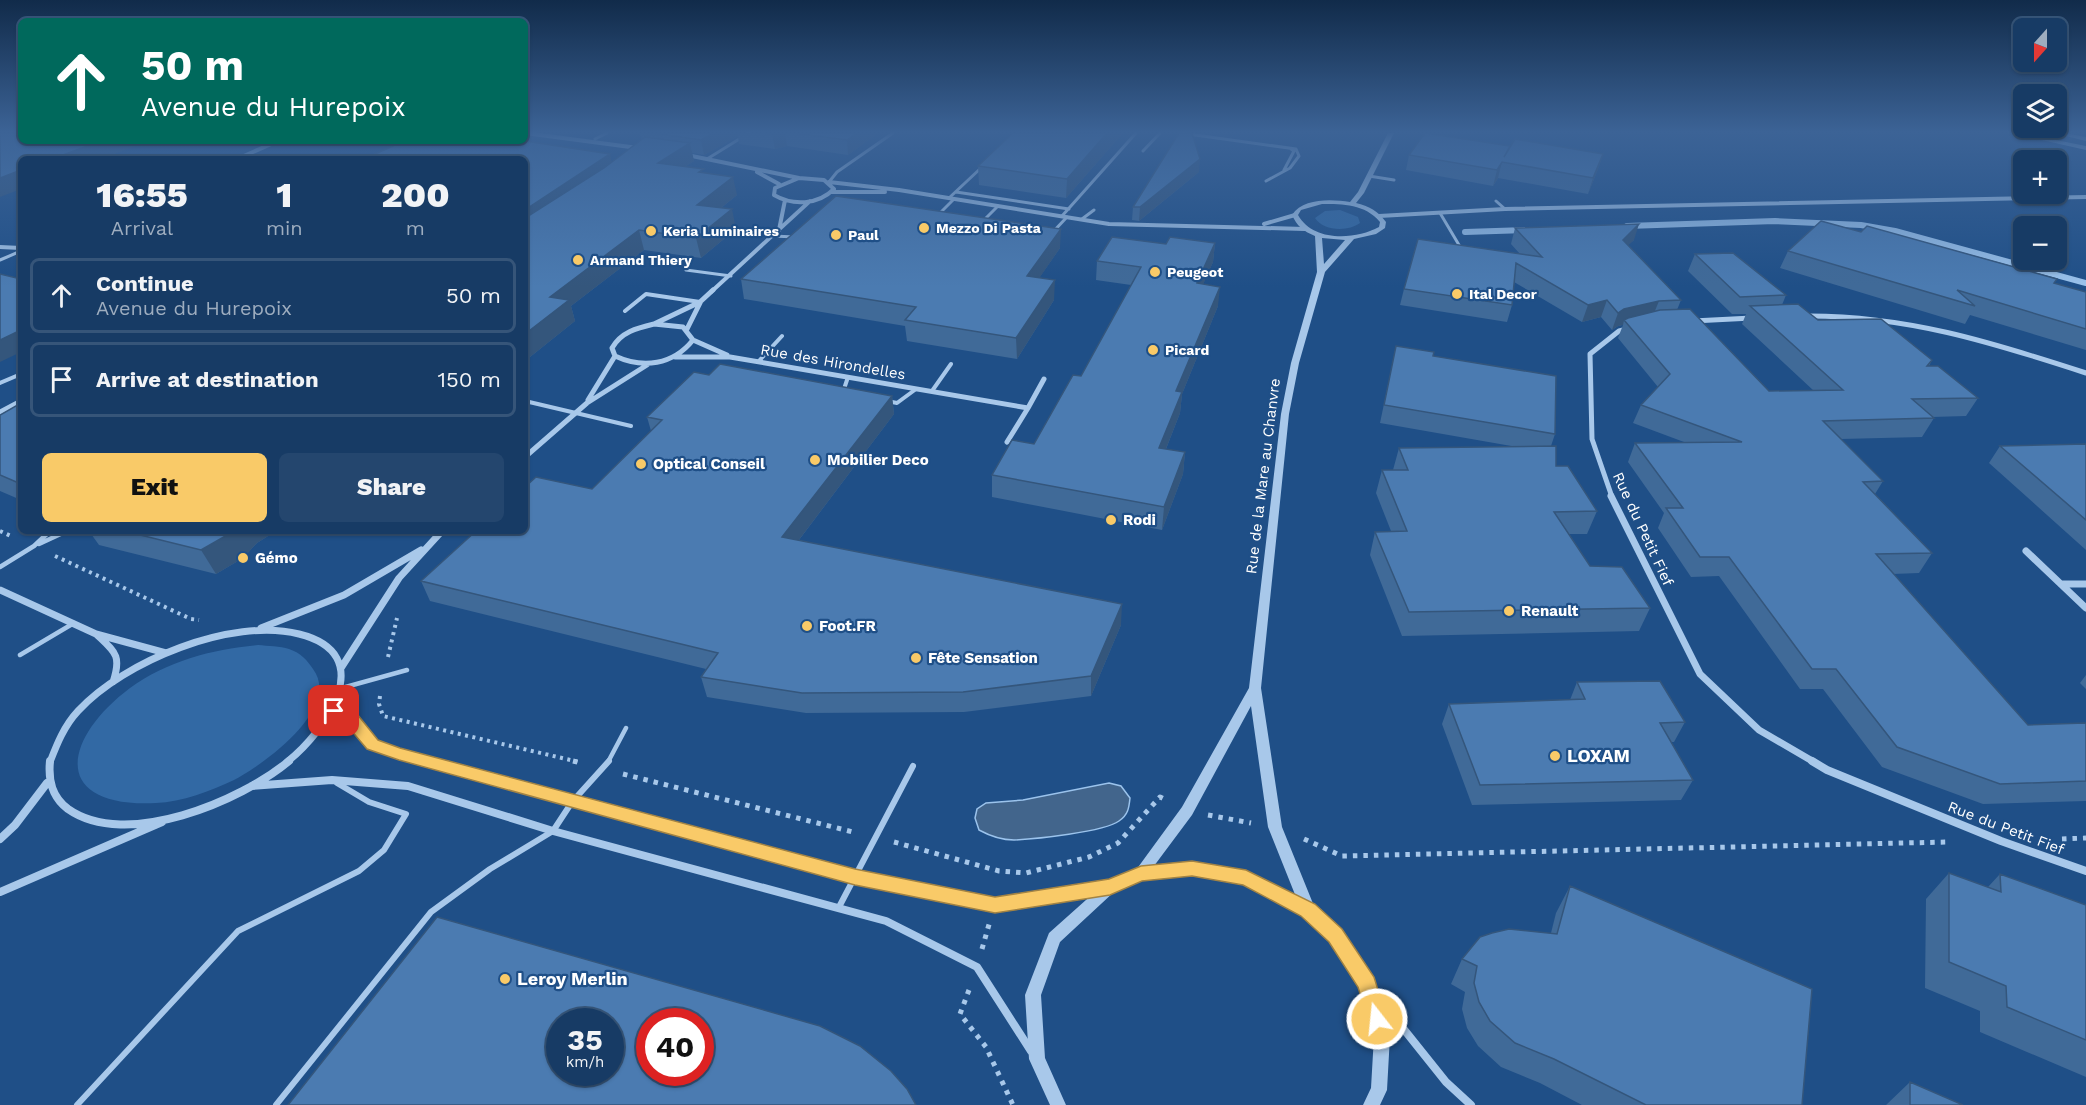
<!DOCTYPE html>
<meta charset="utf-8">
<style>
:root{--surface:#173b65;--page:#24466e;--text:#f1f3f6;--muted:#9eadbf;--line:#365579;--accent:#f9ca68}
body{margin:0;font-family:"Work Sans",sans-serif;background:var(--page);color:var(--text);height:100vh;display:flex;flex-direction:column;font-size:22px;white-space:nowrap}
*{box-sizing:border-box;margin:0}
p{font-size:20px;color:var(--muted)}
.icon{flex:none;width:33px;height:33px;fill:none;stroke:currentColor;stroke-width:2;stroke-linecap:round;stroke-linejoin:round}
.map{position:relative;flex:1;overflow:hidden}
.panel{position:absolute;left:18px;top:156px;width:510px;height:378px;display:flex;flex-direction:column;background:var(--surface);border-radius:9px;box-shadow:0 2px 4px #0004,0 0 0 2px var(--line)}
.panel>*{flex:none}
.guide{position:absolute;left:18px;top:18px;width:510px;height:126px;border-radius:9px;box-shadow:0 2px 4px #0004,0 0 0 2px var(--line);background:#00695c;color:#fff;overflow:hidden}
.needle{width:39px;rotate:201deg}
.controls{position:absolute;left:2013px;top:18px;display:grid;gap:12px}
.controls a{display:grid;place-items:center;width:54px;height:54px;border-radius:9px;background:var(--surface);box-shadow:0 2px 4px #0004,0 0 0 2px var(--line);font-size:30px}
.speed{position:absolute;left:546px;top:1008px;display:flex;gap:12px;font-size:30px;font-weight:700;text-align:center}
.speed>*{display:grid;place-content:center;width:78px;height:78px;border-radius:50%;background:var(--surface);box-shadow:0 2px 4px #0004,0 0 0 2px var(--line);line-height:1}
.speed small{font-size:15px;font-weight:400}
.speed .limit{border:9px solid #d22;background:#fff;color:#111}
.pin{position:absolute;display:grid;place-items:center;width:51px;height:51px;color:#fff;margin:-26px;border-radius:12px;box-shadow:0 3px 9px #0006}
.me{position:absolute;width:66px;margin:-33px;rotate:344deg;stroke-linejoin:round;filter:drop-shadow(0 0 4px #0008)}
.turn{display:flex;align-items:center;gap:21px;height:126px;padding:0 24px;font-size:27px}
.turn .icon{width:78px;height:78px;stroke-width:2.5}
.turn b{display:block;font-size:42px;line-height:51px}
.eta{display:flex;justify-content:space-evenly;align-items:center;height:102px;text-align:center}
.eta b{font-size:36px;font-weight:800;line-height:42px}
.cta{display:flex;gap:12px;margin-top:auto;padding:12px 24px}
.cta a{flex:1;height:69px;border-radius:9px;background:var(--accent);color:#111;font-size:24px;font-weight:800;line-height:69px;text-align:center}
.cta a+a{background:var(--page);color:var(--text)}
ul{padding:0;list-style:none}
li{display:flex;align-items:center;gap:18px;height:75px;margin:0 12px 9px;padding:0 12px;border:3px solid var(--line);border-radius:9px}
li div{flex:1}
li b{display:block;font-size:22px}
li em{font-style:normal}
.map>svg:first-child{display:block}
</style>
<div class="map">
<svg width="2086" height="1105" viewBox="0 0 2086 1105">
<rect width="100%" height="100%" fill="#1f4f87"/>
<path fill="#3269a4" d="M 1340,210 L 1358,217 L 1360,223 C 1348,232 1323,231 1315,218 L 1325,211 Z
M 258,645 C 268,646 280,646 289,649 C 301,653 307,660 313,669 C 342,708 263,765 234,780 C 211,791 182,802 156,803 C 50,808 62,739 130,688 C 167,661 213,649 258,645 Z"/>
<path fill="#42658c" stroke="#9bc3ec" stroke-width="1.5" d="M 1109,783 L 1121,786 L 1130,798 C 1129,808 1128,815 1119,821 C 1104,832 1035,839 1014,840 C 1002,840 990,836 979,830 L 975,818 L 977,809 L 986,803 L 1023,800 Z"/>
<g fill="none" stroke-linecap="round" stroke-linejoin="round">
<path stroke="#9bc3ec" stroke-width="6" d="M 1627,226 L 1775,221 L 1861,225 L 1895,231 L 2086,283
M 1465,232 L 1526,230"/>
<path stroke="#a8c8ea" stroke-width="4" stroke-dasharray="3 4.5" stroke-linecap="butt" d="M 0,531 L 13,537
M 55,556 L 191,619 L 199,620
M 388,657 L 397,618
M 380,696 L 379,704 L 383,716 L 579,762"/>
<path stroke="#a8c8ea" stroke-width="5" stroke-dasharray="4.5 6" stroke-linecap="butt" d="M 573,761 L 581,763
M 623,774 L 857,833
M 1208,815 L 1251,823
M 1304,839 L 1342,856 L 1947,842
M 2062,839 L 2086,838
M 894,842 L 999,871 L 1026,873 L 1089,857 L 1118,843 L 1160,797 L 1168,801
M 982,949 L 990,921
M 969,990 L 960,1014 L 986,1047 L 1013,1105"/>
<path stroke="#a8c8ea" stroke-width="3" d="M 1181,133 L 1296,149 L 1299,156 L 1290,168 L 1266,181
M 595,139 L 607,133
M 1143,151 L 1160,133
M 707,159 L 749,133
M 1284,170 L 1294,151 L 1291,149
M 1369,176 L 1394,180
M 829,182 L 837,172 L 893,133
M 956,192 L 1069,209
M 949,198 L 982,167
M 1496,201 L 1505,209
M 1440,213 L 1459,245
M 939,214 L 954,199
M 1062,216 L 1136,133
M 1082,219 L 1094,210
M 983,221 L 998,206
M 1052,233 L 1067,217
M 773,236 L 795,237
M 0,260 L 21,251
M 686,270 L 731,276"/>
<path stroke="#a8c8ea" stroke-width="4" d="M 625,311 L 646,294 L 700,302
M 758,362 L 782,336
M 0,383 L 21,374
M 932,391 L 951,364
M 843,392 L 848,377
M 525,401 L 631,426
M 887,401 L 897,403 L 916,389"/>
<path stroke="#a8c8ea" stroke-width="4.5" d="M 39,544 L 67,531
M 0,567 L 34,546 L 50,531
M 20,655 L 74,623
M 342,688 L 407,670
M 334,711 L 351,718 L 372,745 L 430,762
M 608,762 L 626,728"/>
<path stroke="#a8c8ea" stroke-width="6" d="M 425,761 L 855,877 L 995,905 L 1104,887
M 839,907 L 913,766
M 77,1105 L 238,931 L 359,871 L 384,850 L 406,814 L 369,802 L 337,783
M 276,1105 L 431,912 L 490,869 L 553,831 L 572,802 L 609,761"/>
<path stroke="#a8c8ea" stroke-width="4" d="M 525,133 L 638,148
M 687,155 L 799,178
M 237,159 L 278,141
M 757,172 L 779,184
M 799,178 L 824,180 L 834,189 C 818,205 793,206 774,195 L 775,188 Z
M 829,182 L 899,190 L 1109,224 L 1305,229
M 831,192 L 885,192
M 1379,216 L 1505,209 L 2086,197
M 1264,224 L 1295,215
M 779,230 L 785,200
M 0,247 L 21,248
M 711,292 L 810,201"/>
<path stroke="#a8c8ea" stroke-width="5" d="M 1804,316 C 1905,315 1991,342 2086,373
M 1693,321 L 1752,318
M 654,324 L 700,302 L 713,290
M 654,324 L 683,327 L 693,340 C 673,365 643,369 615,356 L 612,348 C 621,332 637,328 654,324 Z
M 687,329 L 700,303
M 693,340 L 727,355
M 675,357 L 730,357 L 1028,408 L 1007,442
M 588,400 L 615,356
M 1028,408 L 1044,379
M 0,412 L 21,401
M 525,457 L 587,403 L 647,365
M 1612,497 L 1592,439 L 1590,354 L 1619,331 L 1627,329"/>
<path stroke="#a8c8ea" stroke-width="7" d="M 1611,496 L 1700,674 L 1759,730 L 1814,762
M 2026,551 L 2086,608
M 2061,584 L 2086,584
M 0,590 L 96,634 L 166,653
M 261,628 L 344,595 L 421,550
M 96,634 C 115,652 122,655 113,682
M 341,668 L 399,578 L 442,531
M 50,762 C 57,744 64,726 78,711 C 124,661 232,617 299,634 C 380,654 326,731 287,762"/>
<path stroke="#a8c8ea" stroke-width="8" d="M 50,761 C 48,781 52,797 68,809 C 126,850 241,801 289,761
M 1812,761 L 1827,770 L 2001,841 L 2086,871
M 252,786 L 332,780 L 408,786 L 553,831 L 886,921 L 977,967 L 1031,1051
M 0,839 L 15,825 L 47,783
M 0,892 L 162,822
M 1374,992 L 1446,1082 L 1471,1105"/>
<path fill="#a8c8ea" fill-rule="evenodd" d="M 1388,133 L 1394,133 L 1364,193 L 1356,203 C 1369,206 1378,211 1386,222 L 1385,228 L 1376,234 L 1354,239 L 1325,272 L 1299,363 L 1289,414 L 1261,688 L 1282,827 L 1314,906 L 1340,931 L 1372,979 L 1390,1036 L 1387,1090 L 1380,1105 L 1363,1105 L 1371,1088 L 1374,1036 L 1360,987 L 1330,941 L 1303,914 L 1244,884 L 1192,874 L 1142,880 L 1115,891 L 1060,942 L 1041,995 L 1045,1058 L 1066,1105 L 1050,1105 L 1029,1059 L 1025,995 L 1049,933 L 1105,883 L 1136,870 L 1182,807 L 1249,688 L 1281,414 L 1291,363 L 1317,272 L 1315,236 C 1303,231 1297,226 1292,215 C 1303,198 1331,199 1350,202 L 1358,192 ZM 1322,204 C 1343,204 1365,204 1380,222 L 1379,227 C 1355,240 1313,242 1298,215 L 1301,210 ZM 1322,238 L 1345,240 L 1324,264 ZM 1251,706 L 1268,827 L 1296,897 L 1246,872 L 1192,862 L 1154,866 L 1192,815 Z
M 2011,133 L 2021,133 L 2086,146 L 2086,150 Z
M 2054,133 L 2064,133 L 2086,137 L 2086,141 Z"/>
</g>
<path fill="#406a98" d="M 640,133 L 878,133 L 848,155 L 787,146 L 775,149 L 739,144 L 738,136 L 704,155 L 692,153 L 694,161 L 686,166 L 705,173 L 737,195 L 721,208 L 736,229 L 701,258 L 644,250 L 571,306 L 575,321 L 525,361 L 612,162 L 642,139 Z
M 1013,133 L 1123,133 L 1066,198 L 979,185 L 978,166 Z
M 1510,146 L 1603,154 L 1598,169 L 1588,194 L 1498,178 L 1493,186 L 1406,170 L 1409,155 Z
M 1199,172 L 1139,221 L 1132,220 L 1133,207 Z
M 1515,228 L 1634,240 L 1628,245 L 1681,300 L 1677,310 L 1769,391 L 1814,391 L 1742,324 L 1746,314 L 1732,314 L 1688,271 L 1695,254 L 1786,295 L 1782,305 L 1818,320 L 1932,360 L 1929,366 L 1978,398 L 1966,416 L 1932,417 L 1934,418 L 1922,437 L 1841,439 L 1883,481 L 1875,494 L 1932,553 L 1919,573 L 1893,574 L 2028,725 L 2086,724 L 2086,801 L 1983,804 L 1882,767 L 1823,689 L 1800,689 L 1719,576 L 1691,577 L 1658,528 L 1664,513 L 1628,462 L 1635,443 L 1684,442 L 1633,423 L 1641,405 L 1658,387 L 1618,338 L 1623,325 L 1618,326 L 1612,330 L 1601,317 L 1582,322 L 1514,282 L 1512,305 L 1507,322 L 1400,305 L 1404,289 L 1520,254 L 1511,244 Z
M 1215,243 L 1213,262 L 1203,284 L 1218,306 L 1182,394 L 1180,413 L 1166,449 L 1185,452 L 1183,474 L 1162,530 L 992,497 L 992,475 L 1034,444 L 1081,376 L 1131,285 L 1096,280 L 1097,261 L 1166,244 Z
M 1060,248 L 1039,278 L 1054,300 L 1017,359 L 907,341 L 905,326 L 744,299 L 741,279 Z
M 1788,251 L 2054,283 L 2086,292 L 2086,350 L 1970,315 L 1965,324 L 1780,268 Z
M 1396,346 L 1433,356 L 1555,434 L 1551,446 L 1556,466 L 1597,511 L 1587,534 L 1569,534 L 1590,566 L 1650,608 L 1639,631 L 1402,636 L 1370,555 L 1375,532 L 1391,531 L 1376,493 L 1382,470 L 1393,470 L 1399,448 L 1517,447 L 1380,423 Z
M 709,375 L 892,396 L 894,414 L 799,540 L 1121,625 L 1091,696 L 964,712 L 806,713 L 707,697 L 701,677 L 706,669 L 430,601 L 421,581 L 592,489 L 651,431 L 647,417 Z
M 21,403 L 21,500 L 0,491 L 0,415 Z
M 2086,444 L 2086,550 L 1989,463 L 2000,446 Z
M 89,531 L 276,531 L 257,543 L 243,558 L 216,574 L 99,545 Z
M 2086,675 L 2086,689 L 2080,683 Z
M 1577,682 L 1685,722 L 1674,742 L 1671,742 L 1693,780 L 1681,800 L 1472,805 L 1442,724 L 1449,704 L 1570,700 Z
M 1949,873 L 1988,887 L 2000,874 L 2086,905 L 2086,1077 L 1980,1032 L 1980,1011 L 1925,988 L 1926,899 Z
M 1570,886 L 1802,1105 L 1582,1105 L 1540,1083 L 1501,1067 L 1478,1046 L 1467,1028 L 1462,1009 L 1465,992 L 1451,984 L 1462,959 L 1551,933 L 1556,913 Z
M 1910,1082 L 1963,1105 L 1886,1105 Z"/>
<path fill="#34567c" d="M 714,133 L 737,133 L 738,136 L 704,155 L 701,140 Z
M 779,133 L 785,133 L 787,146 L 775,149 L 772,134 Z
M 857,133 L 878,133 L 848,155 L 847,140 Z
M 1107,133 L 1123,133 L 1066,198 L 1067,179 Z
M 101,141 L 149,141 L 101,159 L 52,159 Z
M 690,143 L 694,161 L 662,181 L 658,163 Z
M 610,154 L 614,173 L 525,233 L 525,210 Z
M 1603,154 L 1598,169 L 1588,194 L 1593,178 Z
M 1200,159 L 1199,172 L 1139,221 L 1140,207 Z
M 1502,162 L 1498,178 L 1493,186 L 1497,170 Z
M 21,170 L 21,189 L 0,197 L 0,178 Z
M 733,177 L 737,195 L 701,224 L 697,205 Z
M 732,209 L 736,229 L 701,258 L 696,238 Z
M 1639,224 L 1634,240 L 1617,256 L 1623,240 Z
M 1061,229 L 1060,248 L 1027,296 L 1027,276 Z
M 639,230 L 644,250 L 571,306 L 575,321 L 525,361 L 525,334 L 550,297 Z
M 1215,243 L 1213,262 L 1195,303 L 1197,283 Z
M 1055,280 L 1054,300 L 1017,359 L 1016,338 Z
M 1220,287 L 1218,306 L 1182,394 L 1180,413 L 1158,469 L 1159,448 L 1176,391 Z
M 1607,300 L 1601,317 L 1582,322 L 1588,305 Z
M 1659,301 L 1652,318 L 1624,320 L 1623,325 L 1618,326 L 1612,330 L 1618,313 L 1624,309 Z
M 21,330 L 21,352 L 0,362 L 0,340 Z
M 892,396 L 894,414 L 786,557 L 782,537 Z
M 1185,452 L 1183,474 L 1162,530 L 1164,507 Z
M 232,531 L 276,531 L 257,543 L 243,558 L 216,574 L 201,550 Z
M 1122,604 L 1121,625 L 1091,696 L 1091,676 Z"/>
<path fill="#4b7bb1" stroke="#34567c" stroke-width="1.5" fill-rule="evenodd" d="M 0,133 L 21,133 L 21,141 L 101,141 L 52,159 L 21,159 L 21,170 L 0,178 Z
M 654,133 L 714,133 L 701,140 Z
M 762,133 L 779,133 L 772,134 Z
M 794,133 L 857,133 L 847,140 Z
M 1013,133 L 1107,133 L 1067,179 L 978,166 Z
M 1179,133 L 1192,133 L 1200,159 L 1140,207 L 1133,207 Z
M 1425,133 L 1510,146 L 1504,157 L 1515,139 L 1603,154 L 1593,178 L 1502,162 L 1497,170 L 1409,155 Z
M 645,137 L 690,143 L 658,163 L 704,169 L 699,172 L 733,177 L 697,205 L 732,209 L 696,238 L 639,230 L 550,297 L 569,300 L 525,334 L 525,218 L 604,168 Z
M 404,141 L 525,141 L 610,154 L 525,210 L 525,159 L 364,159 Z
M 836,196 L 1061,229 L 1027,276 L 1055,280 L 1016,338 L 905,320 L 916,307 L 741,279 Z
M 1821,221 L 1861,232 L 1867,226 L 2057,279 L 2054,283 L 2086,292 L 2086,329 L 1957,290 L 1975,306 L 1788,251 Z
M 1639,224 L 1623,240 L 1681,300 L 1659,301 L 1624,309 L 1618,313 L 1607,300 L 1588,305 L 1516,263 L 1512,305 L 1404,289 L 1418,239 L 1542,257 L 1515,228 Z
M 1112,237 L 1166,244 L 1170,237 L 1215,243 L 1197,283 L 1220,287 L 1176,391 L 1182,392 L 1159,448 L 1185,452 L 1164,507 L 992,475 L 1012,440 L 1034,444 L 1073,375 L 1081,376 L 1141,267 L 1097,261 Z
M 1733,253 L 1786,295 L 1740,297 L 1695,254 Z
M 0,274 L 21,279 L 21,330 L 0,340 Z
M 1798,304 L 1818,320 L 1881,319 L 1932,360 L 1927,366 L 1938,366 L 1978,398 L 1912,399 L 1934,418 L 1823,421 L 1883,481 L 1863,482 L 1932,553 L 1876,554 L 2028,725 L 2085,723 L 2086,724 L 2086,781 L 2000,784 L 1897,747 L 1836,669 L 1812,669 L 1729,557 L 1700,557 L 1666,508 L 1683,508 L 1635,443 L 1742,442 L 1641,405 L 1670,374 L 1624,320 L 1628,318 L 1660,310 L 1690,309 L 1769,391 L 1843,390 L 1750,306 Z
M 1396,346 L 1434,352 L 1433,356 L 1556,376 L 1555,434 L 1384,405 Z
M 720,364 L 892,396 L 782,537 L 1122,604 L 1091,676 L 963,692 L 802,693 L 701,677 L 718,653 L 421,581 L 476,531 L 525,531 L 525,487 L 536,477 L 592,489 L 662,420 L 647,417 L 694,372 L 709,375 Z
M 21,403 L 21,484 L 0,475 L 0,415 Z
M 2086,444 L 2086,520 L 2000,446 Z
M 1556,446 L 1556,466 L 1568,466 L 1597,511 L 1554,512 L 1590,566 L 1622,567 L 1650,608 L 1409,612 L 1375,532 L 1407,531 L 1382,470 L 1408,470 L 1399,448 Z
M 124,531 L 232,531 L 229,534 L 201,550 Z
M 1660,681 L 1685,722 L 1660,723 L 1693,780 L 1480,785 L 1449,704 L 1585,699 L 1577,682 Z
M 1949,873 L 2001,892 L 2000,874 L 2086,905 L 2086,1040 L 2007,1007 L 2006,986 L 1949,962 Z
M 1570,886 L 1812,989 L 1802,1105 L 1646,1105 L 1554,1059 L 1515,1043 L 1490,1021 L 1479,1002 L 1474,983 L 1477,966 L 1462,959 L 1480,937 L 1492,933 L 1509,929 L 1557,934 Z
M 437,917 L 820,1026 L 860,1046 L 891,1071 L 907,1089 L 916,1105 L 288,1105 ZM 560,1022 L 610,1022 L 610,1072 L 560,1072 ZM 650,1022 L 700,1022 L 700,1072 L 650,1072 Z
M 1910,1082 L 1963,1105 L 1910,1105 Z"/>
<linearGradient id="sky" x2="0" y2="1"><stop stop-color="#112b4a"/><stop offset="0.46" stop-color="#3c6396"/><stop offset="1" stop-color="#3c6396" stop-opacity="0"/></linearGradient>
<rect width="2086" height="287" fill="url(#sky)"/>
<path fill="#f9ca68" stroke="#a28344" stroke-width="1.5" d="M 334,705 L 357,714 L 378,740 L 400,748 L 855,869 L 995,897 L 1109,879 L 1141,866 L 1192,861 L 1246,870 L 1315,904 L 1342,929 L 1374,977 L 1387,1019 L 1384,1026 L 1377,1028 L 1370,1026 L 1358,987 L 1329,942 L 1301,916 L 1243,885 L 1192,876 L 1142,881 L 1110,895 L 995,913 L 855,885 L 399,760 L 367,749 L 345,723 L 329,715 L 326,711 Z"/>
<g fill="#f9ca68" stroke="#1f4f87" stroke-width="2">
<circle cx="924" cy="228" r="6"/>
<circle cx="651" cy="231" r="6"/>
<circle cx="836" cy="235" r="6"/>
<circle cx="578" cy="260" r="6"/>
<circle cx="1155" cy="272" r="6"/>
<circle cx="1457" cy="294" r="6"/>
<circle cx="1153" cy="350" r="6"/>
<circle cx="815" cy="460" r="6"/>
<circle cx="641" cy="464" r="6"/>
<circle cx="1111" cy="520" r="6"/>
<circle cx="243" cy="558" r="6"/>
<circle cx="1509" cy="611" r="6"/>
<circle cx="807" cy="626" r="6"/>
<circle cx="916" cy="658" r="6"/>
<circle cx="1555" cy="756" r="6"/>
<circle cx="505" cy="979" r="6"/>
</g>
<g text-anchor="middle" stroke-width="4.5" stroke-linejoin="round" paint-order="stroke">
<g font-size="14" font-weight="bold" fill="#fff" stroke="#1f4f87" text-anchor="start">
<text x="936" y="233">Mezzo Di Pasta</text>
<text x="663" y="236">Keria Luminaires</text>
<text x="848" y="240">Paul</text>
<text x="590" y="265">Armand Thiery</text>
<text x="1167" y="277">Peugeot</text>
<text x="1469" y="299">Ital Decor</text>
<text x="1165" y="355">Picard</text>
</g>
<g font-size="15" fill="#fff" stroke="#1f4f87">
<text transform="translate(833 362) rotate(10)" y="5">Rue des Hirondelles</text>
<text transform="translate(1263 476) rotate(-83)" y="5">Rue de la Mare au Chanvre</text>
<text transform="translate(1643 529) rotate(65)" y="5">Rue du Petit Fief</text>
<text transform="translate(2006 828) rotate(21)" y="5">Rue du Petit Fief</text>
</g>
<g font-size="15" font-weight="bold" fill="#fff" stroke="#1f4f87" text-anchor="start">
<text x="827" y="465">Mobilier Deco</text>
<text x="653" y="469">Optical Conseil</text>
<text x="1123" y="525">Rodi</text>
<text x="255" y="563">Gémo</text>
<text x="1521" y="616">Renault</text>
<text x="819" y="631">Foot.FR</text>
<text x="928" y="663">Fête Sensation</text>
</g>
<g font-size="18" font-weight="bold" fill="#fff" stroke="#1f4f87" text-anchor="start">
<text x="1567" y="762">LOXAM</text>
<text x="517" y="985">Leroy Merlin</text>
</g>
</g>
</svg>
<div class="controls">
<a><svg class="needle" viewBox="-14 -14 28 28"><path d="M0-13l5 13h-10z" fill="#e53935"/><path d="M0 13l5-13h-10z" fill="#9eadbf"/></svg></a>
<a><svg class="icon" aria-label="layers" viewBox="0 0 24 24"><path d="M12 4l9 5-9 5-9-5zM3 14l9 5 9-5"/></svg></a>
<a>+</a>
<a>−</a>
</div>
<div class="speed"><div>35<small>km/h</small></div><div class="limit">40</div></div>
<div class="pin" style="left:334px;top:711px;background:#d93025"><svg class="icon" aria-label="arrive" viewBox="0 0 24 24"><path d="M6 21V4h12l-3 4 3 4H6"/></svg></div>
<svg class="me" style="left:1377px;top:1019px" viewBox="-20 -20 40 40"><circle r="17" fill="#f9ca68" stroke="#fff" stroke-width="3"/><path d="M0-11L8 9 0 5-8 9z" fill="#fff"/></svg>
<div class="guide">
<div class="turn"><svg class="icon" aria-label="ahead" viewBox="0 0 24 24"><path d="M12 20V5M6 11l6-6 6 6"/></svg><div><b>50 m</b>Avenue du Hurepoix</div></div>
</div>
<section class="panel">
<div class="eta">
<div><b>16:55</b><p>Arrival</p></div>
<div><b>1</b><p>min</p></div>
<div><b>200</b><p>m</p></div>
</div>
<ul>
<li><svg class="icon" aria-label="ahead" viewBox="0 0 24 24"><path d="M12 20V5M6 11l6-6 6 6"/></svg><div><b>Continue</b><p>Avenue du Hurepoix</p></div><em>50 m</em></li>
<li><svg class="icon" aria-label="arrive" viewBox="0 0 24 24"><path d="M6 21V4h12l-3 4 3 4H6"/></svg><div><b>Arrive at destination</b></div><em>150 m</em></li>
</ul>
<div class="cta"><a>Exit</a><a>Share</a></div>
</section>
</div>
